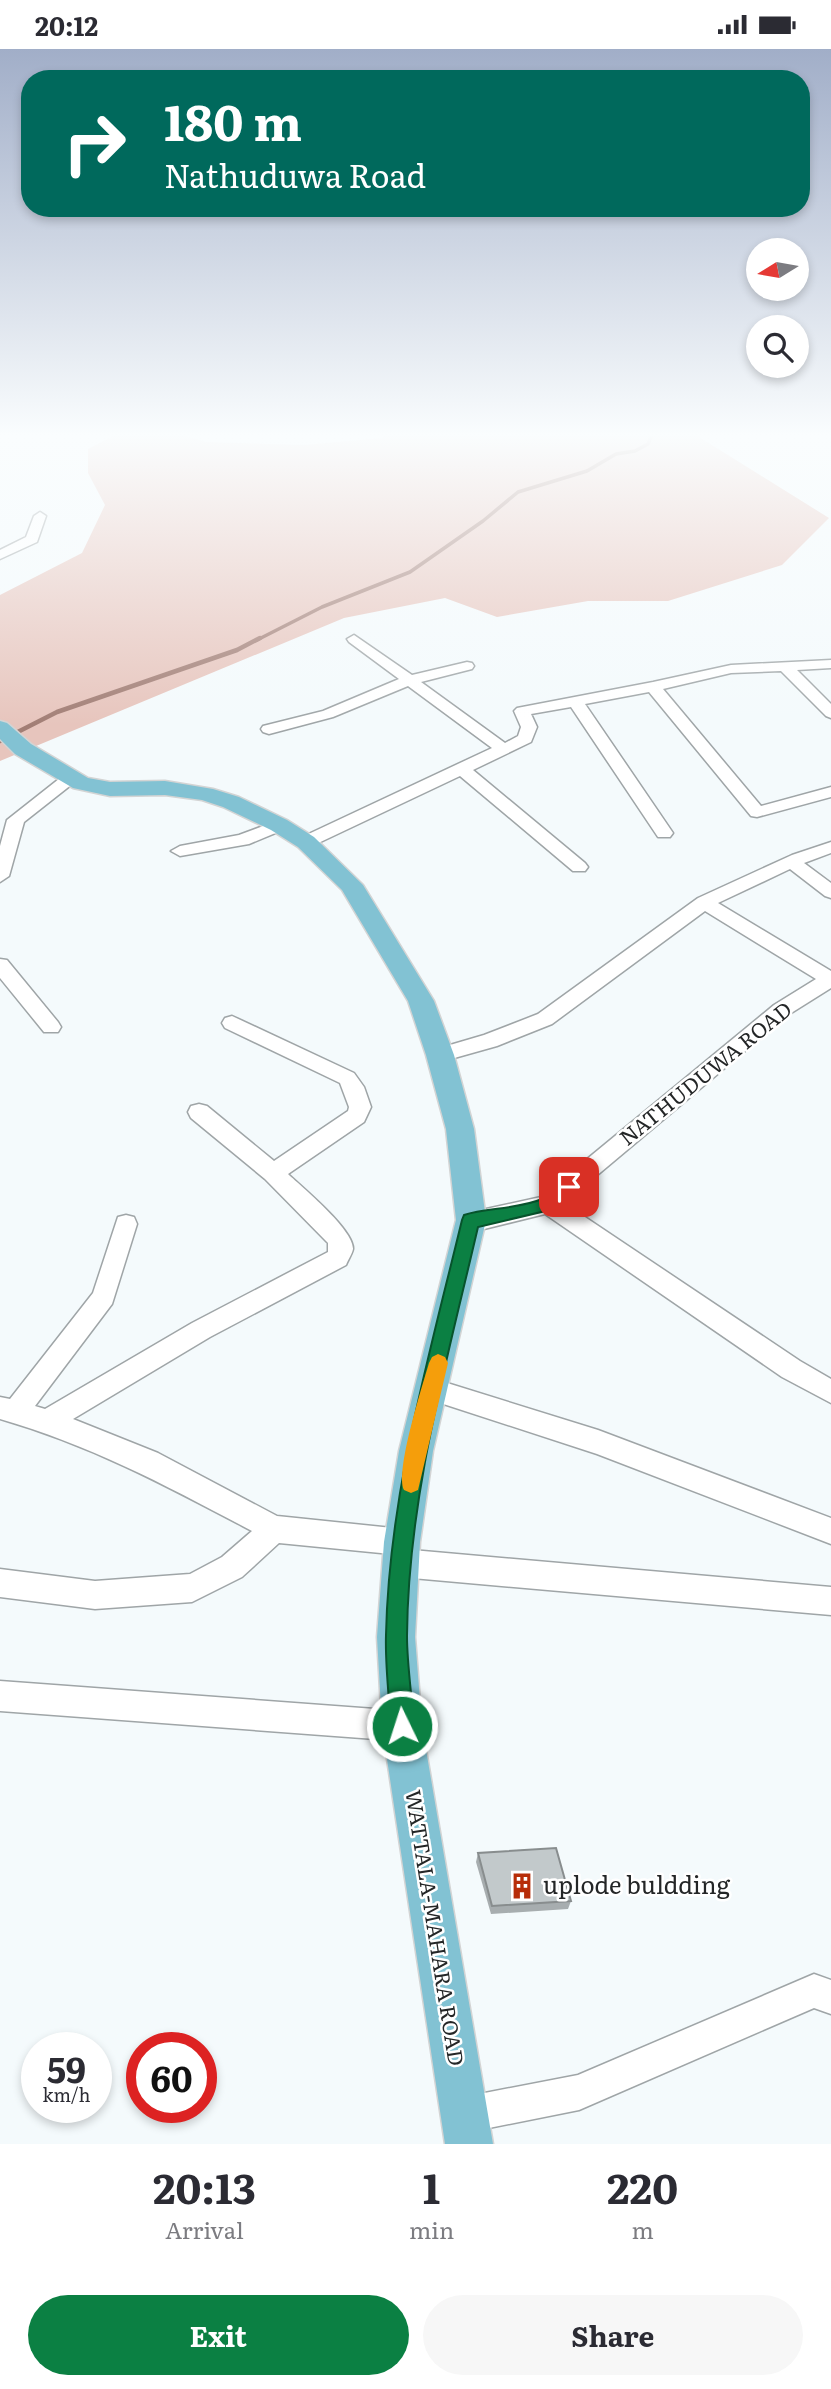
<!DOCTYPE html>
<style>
:root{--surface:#fff;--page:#f7f7f7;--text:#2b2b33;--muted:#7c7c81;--accent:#0b8043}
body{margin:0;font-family:Literata,serif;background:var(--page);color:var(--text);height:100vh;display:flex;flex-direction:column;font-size:26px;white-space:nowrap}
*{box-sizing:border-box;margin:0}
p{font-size:23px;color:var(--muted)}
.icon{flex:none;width:38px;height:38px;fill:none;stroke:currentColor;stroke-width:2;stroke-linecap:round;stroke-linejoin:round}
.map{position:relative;height:2095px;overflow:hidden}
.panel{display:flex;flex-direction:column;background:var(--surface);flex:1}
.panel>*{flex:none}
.hud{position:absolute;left:21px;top:21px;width:789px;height:147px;border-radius:28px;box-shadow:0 4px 10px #0003;background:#00695c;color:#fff;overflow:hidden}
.needle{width:46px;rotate:259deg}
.tools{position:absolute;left:746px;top:189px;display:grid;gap:14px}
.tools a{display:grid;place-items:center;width:63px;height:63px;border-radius:50%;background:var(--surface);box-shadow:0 4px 10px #0003;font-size:35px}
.speed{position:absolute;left:21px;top:1983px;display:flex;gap:14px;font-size:35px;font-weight:700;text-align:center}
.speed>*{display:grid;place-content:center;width:91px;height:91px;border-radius:50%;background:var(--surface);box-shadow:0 4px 10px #0003;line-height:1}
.speed small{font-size:18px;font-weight:400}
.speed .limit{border:10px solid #d22;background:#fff;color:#111}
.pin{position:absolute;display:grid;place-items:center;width:60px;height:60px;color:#fff;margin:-30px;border-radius:14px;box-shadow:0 4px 10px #0006}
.me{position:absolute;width:77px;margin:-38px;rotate:356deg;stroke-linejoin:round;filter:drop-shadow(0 0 5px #0008)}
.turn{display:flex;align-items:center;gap:24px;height:147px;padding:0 28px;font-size:32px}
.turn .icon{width:91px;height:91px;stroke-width:2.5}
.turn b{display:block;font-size:49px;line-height:60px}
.eta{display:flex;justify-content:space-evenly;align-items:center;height:119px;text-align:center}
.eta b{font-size:42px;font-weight:700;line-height:49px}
.primary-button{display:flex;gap:14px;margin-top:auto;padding:14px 28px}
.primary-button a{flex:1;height:80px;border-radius:42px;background:var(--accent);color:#fff;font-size:28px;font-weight:700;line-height:80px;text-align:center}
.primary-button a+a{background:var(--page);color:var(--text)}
.status{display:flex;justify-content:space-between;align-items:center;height:49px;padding:0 35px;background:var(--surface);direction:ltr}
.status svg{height:19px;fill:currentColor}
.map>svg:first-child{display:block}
</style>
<div class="status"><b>20:12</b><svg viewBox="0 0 49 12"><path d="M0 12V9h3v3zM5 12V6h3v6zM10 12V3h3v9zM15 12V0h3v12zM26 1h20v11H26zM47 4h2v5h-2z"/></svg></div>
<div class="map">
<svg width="831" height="2095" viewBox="0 0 831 2095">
<rect width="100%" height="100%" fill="#f4fafc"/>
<path fill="#e7c5bd" d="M 121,383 L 172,383 L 206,393 L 304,396 L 382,389 L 389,383 L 691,383 L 829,469 L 782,516 L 668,552 L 588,552 L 497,568 L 445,549 L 344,569 L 0,712 L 0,546 L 82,504 L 105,456 L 88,424 L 88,400 Z"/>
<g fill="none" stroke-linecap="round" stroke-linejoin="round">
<path stroke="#a27e75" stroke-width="3.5" d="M 257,591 L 322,558 L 410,523 L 483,472 L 518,443 L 587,422 L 616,405 L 635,402 L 648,395 L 651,388 L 648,383"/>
<path stroke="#a27e75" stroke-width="4.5" d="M 0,692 L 57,663 L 237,601 L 260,589"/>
<g stroke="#9fa5a7" stroke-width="3">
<path id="minor" d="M 40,463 L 46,467 L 37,493 L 0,510 L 0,501 L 26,488 L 34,467 Z
M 354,586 L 412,626 L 467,613 L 472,614 L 474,617 L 472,620 L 421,633 L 505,694 L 518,687 L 521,678 L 514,662 L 517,659 L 653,633 L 731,616 L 831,611 L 831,619 L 797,621 L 831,655 L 831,669 L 826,667 L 781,622 L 731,624 L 663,640 L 761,757 L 831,738 L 831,748 L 757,768 L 751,767 L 649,643 L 585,655 L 673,784 L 670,788 L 658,788 L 571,658 L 531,665 L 537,678 L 531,693 L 473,721 L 585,814 L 588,818 L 585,822 L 573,822 L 460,727 L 312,797 L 300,797 L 297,793 L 300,789 L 492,699 L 408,637 L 333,668 L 269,685 L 263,683 L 261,680 L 263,677 L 323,662 L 399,630 L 349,593 L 347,590 Z
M 70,724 L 76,726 L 78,729 L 76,732 L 24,773 L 9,827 L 0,833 L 0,797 L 7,771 L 64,726 Z
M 279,771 L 288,776 L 285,780 L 249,795 L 180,807 L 171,802 L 180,797 L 239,786 Z
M 831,793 L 831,804 L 804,814 L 831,834 L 831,849 L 825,847 L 790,820 L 718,854 L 831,922 L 831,939 L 788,966 L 564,1154 L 800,1312 L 831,1330 L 831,1354 L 782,1328 L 545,1165 L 484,1180 L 463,1177 L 460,1171 L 463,1165 L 541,1148 L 774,956 L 816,930 L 705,862 L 552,975 L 497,997 L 440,1013 L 433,1011 L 430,1006 L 433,1001 L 484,986 L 538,965 L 698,849 L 792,806 Z
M 0,910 L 7,911 L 58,973 L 61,978 L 58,983 L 44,983 L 0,929 Z
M 232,967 L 354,1024 L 364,1038 L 371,1058 L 364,1073 L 288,1125 C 303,1139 354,1181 353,1200 C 352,1205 348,1211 346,1216 L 210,1288 L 73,1370 L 158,1404 L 277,1467 L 402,1480 L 412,1484 L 416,1493 L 412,1501 L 831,1538 L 831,1566 L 401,1528 L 391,1524 L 387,1514 L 391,1505 L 279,1494 L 242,1528 L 192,1553 L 95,1560 L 0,1548 L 0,1520 L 95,1532 L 190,1525 L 222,1508 L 252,1482 C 167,1437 93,1397 0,1370 L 0,1348 L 10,1350 L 93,1244 L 118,1168 L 126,1166 L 134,1168 L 137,1175 L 112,1255 L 35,1357 L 45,1360 L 192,1274 L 328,1203 L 328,1194 L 265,1130 L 191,1069 L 188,1063 L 191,1057 L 199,1055 L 207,1057 L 274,1112 L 348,1062 L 349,1058 L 340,1034 L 225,979 L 222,974 L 225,969 Z
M 431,1329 L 598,1381 L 831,1469 L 831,1495 L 597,1405 L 422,1348 L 418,1340 L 422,1332 Z
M 0,1632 L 402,1662 L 413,1666 L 417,1677 L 413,1688 L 402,1692 L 0,1662 Z
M 814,1925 L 831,1931 L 831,1965 L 814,1959 L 579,2061 L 464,2084 L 451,2079 L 446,2066 L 451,2053 L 464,2048 L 578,2026 Z"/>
</g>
<g stroke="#d3d4d4" stroke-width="3">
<path id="major" d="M 0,672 L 7,674 L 31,695 L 88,729 L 110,733 L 165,732 L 213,740 L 239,748 L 287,771 L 314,788 L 363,836 L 434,952 L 454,1006 L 474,1080 L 486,1171 L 433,1402 L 420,1493 L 415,1588 L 422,1677 L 493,2095 L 445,2095 L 382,1677 L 377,1588 L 384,1493 L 399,1402 L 456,1171 L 446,1080 L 426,1006 L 408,952 L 342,841 L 298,798 L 271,781 L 223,758 L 202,751 L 165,746 L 110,747 L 73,739 L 15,705 L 0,690 Z"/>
</g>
<use href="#minor" fill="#fff" fill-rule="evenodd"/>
<use href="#major" fill="#82c2d3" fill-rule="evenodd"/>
</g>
<path fill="#a7adaf" d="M 478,1804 L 571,1852 L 568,1860 L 491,1865 L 476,1813 Z"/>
<path fill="#c2c9cb" stroke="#888d8e" stroke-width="2" d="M 556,1799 L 571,1852 L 492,1857 L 478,1804 Z"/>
<linearGradient id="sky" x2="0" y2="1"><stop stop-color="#a1aec8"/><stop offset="0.57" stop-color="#fafdfe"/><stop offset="1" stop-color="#fafdfe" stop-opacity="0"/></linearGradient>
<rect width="831" height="677" fill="url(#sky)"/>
<path fill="#0b8043" stroke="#07532c" stroke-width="2" d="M 569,1131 L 575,1133 L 578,1138 L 554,1160 L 478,1178 C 447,1312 408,1447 407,1587 C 407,1616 412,1647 414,1677 L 411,1685 L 402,1688 L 394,1685 L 391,1677 C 389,1647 385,1616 386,1586 C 389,1444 429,1308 462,1171 L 464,1166 C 486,1159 519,1160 542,1150 C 552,1145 558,1134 569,1131 Z"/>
<path fill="#f59e0b" d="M 438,1305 L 445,1308 L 448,1314 L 418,1441 L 411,1444 L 404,1441 C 395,1422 422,1338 429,1314 L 432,1308 Z"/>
<defs>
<g id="building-bare" transform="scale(2.1)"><path d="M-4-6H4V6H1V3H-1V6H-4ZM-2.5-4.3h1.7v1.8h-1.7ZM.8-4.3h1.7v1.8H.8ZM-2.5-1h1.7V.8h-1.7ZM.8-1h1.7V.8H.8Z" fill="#b72d09" stroke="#fff" stroke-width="2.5" paint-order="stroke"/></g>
</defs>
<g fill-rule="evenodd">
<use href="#building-bare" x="522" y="1837"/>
</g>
<g text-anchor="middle" stroke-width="5" stroke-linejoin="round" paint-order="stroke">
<g font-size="21" fill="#242627" stroke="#fff">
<text transform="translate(706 1025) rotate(-39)" y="7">NATHUDUWA ROAD</text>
<text transform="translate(434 1879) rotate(81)" y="7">WATTALA-MAHARA ROAD</text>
</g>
<g font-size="24" fill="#242627" stroke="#fff" text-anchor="start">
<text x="543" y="1845">uplode buldding</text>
</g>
</g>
</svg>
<div class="tools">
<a><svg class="needle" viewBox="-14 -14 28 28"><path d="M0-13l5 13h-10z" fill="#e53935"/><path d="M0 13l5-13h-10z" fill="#7c7c81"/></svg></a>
<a><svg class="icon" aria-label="search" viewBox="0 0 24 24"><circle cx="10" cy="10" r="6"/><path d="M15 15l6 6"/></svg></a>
</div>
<div class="speed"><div>59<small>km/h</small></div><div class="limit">60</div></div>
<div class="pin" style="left:569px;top:1138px;background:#d93025"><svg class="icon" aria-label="arrive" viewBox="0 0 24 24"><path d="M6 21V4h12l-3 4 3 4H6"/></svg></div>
<svg class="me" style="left:402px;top:1677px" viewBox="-20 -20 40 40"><circle r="17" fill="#0b8043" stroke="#fff" stroke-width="3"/><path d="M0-11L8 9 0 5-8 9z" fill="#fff"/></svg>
<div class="hud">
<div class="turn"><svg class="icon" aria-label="right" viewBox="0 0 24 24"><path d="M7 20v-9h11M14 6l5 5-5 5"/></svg><div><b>180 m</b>Nathuduwa Road</div></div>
</div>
</div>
<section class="panel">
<div class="eta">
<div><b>20:13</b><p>Arrival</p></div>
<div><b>1</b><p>min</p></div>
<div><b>220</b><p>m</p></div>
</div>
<div class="primary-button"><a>Exit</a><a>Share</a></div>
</section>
